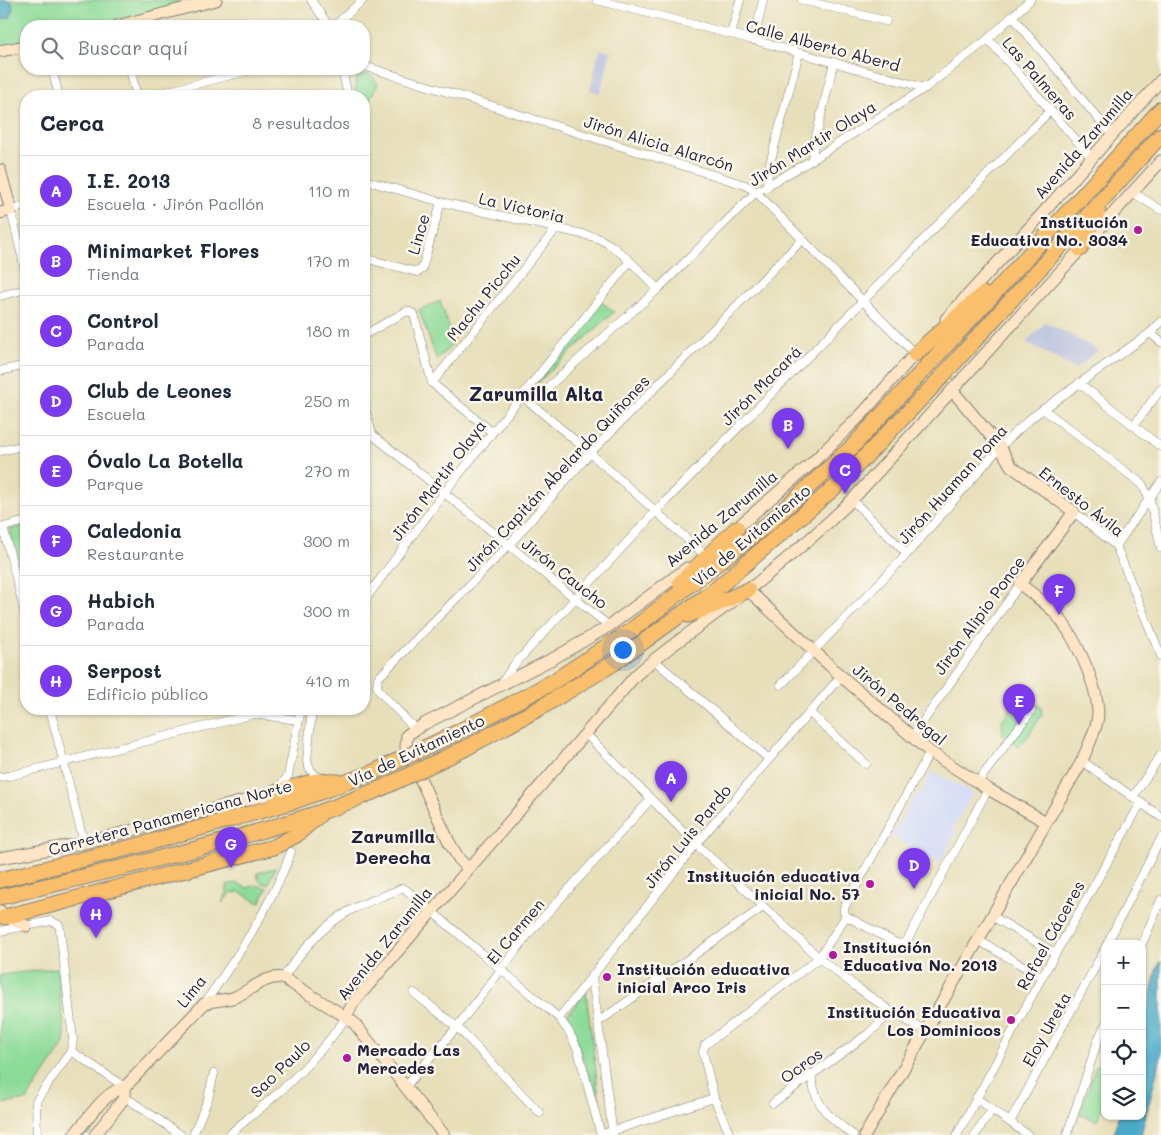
<!DOCTYPE html>
<html lang="es">
<meta charset="utf-8">
<style>
body{margin:0;font-family:Mali,sans-serif;background:#f6f6f7;color:#1f2937}
.controls{position:absolute;right:15px;bottom:15px;display:grid;overflow:hidden;border-radius:10px;box-shadow:0 1px 4px #0004}
.controls button{width:45px;height:45px;display:grid;place-items:center;padding:0;border:0;border-bottom:1px solid #e0e1e3;background:#fff;color:#1f2937;font:25px sans-serif}
.you{position:absolute;left:622px;top:649px;width:18px;height:18px;margin:-12px;border:4px solid #fff;border-radius:50%;background:#1a73e8;box-shadow:0 0 0 8px #1a73e833}
.badge{display:grid;place-items:center;width:32px;height:32px;border-radius:50%;background:#7c3aed;color:#fff;font-size:16px;font-weight:700}
.pin{position:absolute;translate:-50% -41px;filter:drop-shadow(0 1px 2px #0008)}
.pin::after{content:'';position:absolute;top:26px;width:18px;height:15px;background:inherit;clip-path:polygon(0 0,100% 0,50% 100%)}
.list{margin:0;padding:0;list-style:none}
h2{display:flex;justify-content:space-between;align-items:center;height:65px;margin:0;padding:0 20px;font-size:21px}
h2 small{font-size:16px;font-weight:400;color:#747a83}
.list li{display:grid;grid-template-columns:32px 1fr auto;gap:15px;align-items:center;box-sizing:border-box;height:70px;padding:0 20px;border-top:1px solid #e0e1e3}
.list b{display:block;font-size:19px;white-space:nowrap}
.list p{margin:0;font-size:16px;white-space:nowrap;color:#747a83}
.list em{font-size:16px;font-style:normal;color:#747a83}
.icon{flex:none;width:28px;height:28px;fill:none;stroke:currentColor;stroke-width:2;stroke-linecap:round;stroke-linejoin:round}
.map{position:relative;flex:none;width:1161px;height:1135px;overflow:hidden}
.search{position:absolute;background:#fff;box-shadow:0 1px 4px #0004;left:20px;top:20px;width:350px;height:55px;display:flex;align-items:center;gap:12px;box-sizing:border-box;padding:0 18px;border-radius:20px;color:#747a83;font-size:19px}
.panel{position:absolute;background:#fff;box-shadow:0 1px 4px #0004;left:20px;top:90px;width:350px;height:625px;border-radius:20px}
.map>svg:first-child{display:block}
.built{fill:#d1d9f9}
.industrial{fill:#bbc3de}
.green{fill:#8ddb99;stroke:#587e6a}
.water{fill:#49aac8;stroke:#366682}
.lines{fill:none;stroke-linecap:round;stroke-linejoin:round}
.street-casing{stroke:#84807a;stroke-width:9}
.secondary-casing{stroke:#84807a;stroke-width:13}
.highway-casing{stroke:#84807a;stroke-width:17}
.street{stroke:#fff;stroke-width:8}
.secondary{stroke:#fde5c5;stroke-width:11}
.highway{stroke:#f9bf6d;stroke-width:15}
.highway-bridge-casing{stroke:#84807a;stroke-width:17;stroke-linecap:butt}
.highway-bridge{stroke:#f9bf6d;stroke-width:15}
.poi-dot{fill:#b5179e;stroke:#fbf7ec;stroke-width:2}
.labels{text-anchor:middle;dominant-baseline:central;stroke-width:5;stroke-linejoin:round;paint-order:stroke}
.street-label{font-size:16px;fill:#22223b;stroke:#fbf7ec}
.poi-label{font-size:16px;font-weight:bold;fill:#22223b;stroke:#fbf7ec;text-anchor:end}
.neighbourhood-label{font-size:18px;font-weight:bold;fill:#22223b;stroke:#fbf7ec}
.quarter-label{font-size:19px;font-weight:bold;fill:#22223b;stroke:#fbf7ec}
</style>
<div class="map">
<svg width="1161" height="1135" viewBox="0 0 1161 1135">
<rect width="100%" height="100%" fill="#fbf7ec"/>
<filter id="ink" filterUnits="userSpaceOnUse"><feTurbulence type="fractalNoise" baseFrequency=".02" numOctaves="2"/><feDisplacementMap in="SourceGraphic" scale="10" xChannelSelector="R" yChannelSelector="G"/><feConvolveMatrix kernelMatrix="1 2 1 2 8 2 1 2 1" color-interpolation-filters="sRGB"/></filter>
<filter id="wash" filterUnits="userSpaceOnUse"><feTurbulence type="fractalNoise" baseFrequency=".0096" numOctaves="4" result="noise"/><feDisplacementMap in="SourceGraphic" scale="20" xChannelSelector="R" yChannelSelector="G"/><feGaussianBlur stdDeviation="1.12" result="paint"/><feColorMatrix in="noise" values="0 0 0 0 0 0 0 0 0 0 0 0 0 0 0 0 0 1.4 0 .05"/><feComposite in="paint" operator="in"/></filter>
<g filter="url(#wash)">
<rect width="100%" height="100%" fill="#e7dfba"/>
<polygon class="built" points="932,771 973,793 953,829 957,831 939,864 891,836 916,793 920,795"/>
<g class="industrial">
<polygon points="600,49 611,51 600,93 590,90"/>
<polygon points="1046,322 1098,350 1075,369 1026,342"/>
</g>
<g class="green">
<polygon points="0,0 216,0 117,26 26,26 26,46 0,51"/>
<polygon points="367,74 373,77 378,84 364,110 364,96 356,96 355,83 357,77"/>
<polygon points="440,301 454,342 437,360 419,310"/>
<polygon points="600,301 614,312 536,384"/>
<polygon points="26,525 26,596 10,529"/>
<polygon points="1019,697 1028,698 1041,707 1042,715 1026,739 1018,746 1003,734 1002,720 1011,708 1011,704"/>
<polygon points="275,868 268,885 259,881 257,873"/>
<polygon points="236,883 248,888 255,885 267,888 260,903 237,891 236,893 232,892 222,903 227,892 227,885"/>
<polygon points="57,968 65,1035 64,1043 59,1052 29,1096 28,1100 0,1104 0,975"/>
<polygon points="586,991 600,1106 567,1015"/>
<polygon points="1096,1065 1105,1068 1105,1097 1097,1121 1080,1115"/>
<polygon points="113,1092 118,1096 88,1135 79,1135"/>
</g>
<g class="water">
<polygon points="0,0 6,0 12,3 13,11 10,18 0,19"/>
<polygon points="1161,961 1161,1056 1141,1135 1113,1135 1119,1116 1142,1116 1142,1039 1156,970"/>
</g>
</g>
<g filter="url(#ink)">
<g class="lines">
<g class="street-casing">
<g id="street">
<polyline points="311,0 329,26"/>
<polyline points="597,0 754,40 925,88"/>
<polyline points="802,0 886,21"/>
<polyline points="1012,16 1112,135"/>
<polyline points="334,26 363,0"/>
<polyline points="731,34 740,0"/>
<polyline points="988,39 1091,157"/>
<polyline points="754,40 763,0"/>
<polyline points="364,66 745,185 756,192 915,354"/>
<polyline points="52,69 59,96"/>
<polyline points="130,69 137,96"/>
<polyline points="342,69 348,96"/>
<polyline points="149,96 255,69"/>
<polyline points="812,160 813,149 834,62"/>
<path d="M364,180l77,22 154,35c25,10 44,34 63,52"/>
<polyline points="767,187 768,171 799,53"/>
<polyline points="1132,192 1161,210"/>
<polyline points="26,206 11,210 26,274"/>
<polyline points="364,258 413,271 418,272 422,269 441,202"/>
<polyline points="0,296 26,289"/>
<polyline points="1150,333 1161,342"/>
<polyline points="364,335 407,311 414,314 432,383 492,432"/>
<polyline points="0,371 26,365"/>
<polyline points="432,383 556,229"/>
<polyline points="1079,383 1161,447"/>
<polyline points="521,395 590,453 705,555"/>
<polyline points="530,403 658,289 756,192 812,160 925,88 988,39 1030,0"/>
<polyline points="364,405 372,434"/>
<polyline points="1043,409 1142,484 1150,500 1161,548"/>
<polyline points="1134,425 1161,389"/>
<polyline points="364,428 609,626"/>
<polyline points="0,451 26,445"/>
<polyline points="852,500 907,554"/>
<polyline points="1074,512 1116,546 1161,656"/>
<polyline points="3,527 26,617"/>
<polyline points="0,528 26,521"/>
<polyline points="1116,546 1161,482"/>
<polyline points="364,601 444,493 630,261"/>
<polyline points="654,660 769,759"/>
<polyline points="502,683 513,666 656,511 1050,111"/>
<polyline points="781,685 907,554 1000,447 1031,418 1150,333 1161,322"/>
<polyline points="50,709 84,843"/>
<path d="M312,709l-5,52c2,9 6,13 15,18"/>
<polyline points="810,713 866,764"/>
<polyline points="415,729 380,692 377,686 378,678 508,546 590,453 802,240"/>
<polyline points="585,733 696,844 819,958 855,986 889,1010 925,1031"/>
<polyline points="912,737 1020,584"/>
<polyline points="930,752 844,908 844,912 846,916 896,943 902,944 907,941 988,789"/>
<polyline points="1082,761 1161,817"/>
<polyline points="0,777 9,776 254,714 298,720"/>
<polyline points="978,782 1031,711"/>
<polyline points="277,790 288,776 301,709"/>
<polyline points="1133,797 1161,755"/>
<polyline points="992,916 1055,953"/>
<polyline points="0,931 51,921 59,925 60,930 73,1039 71,1051 36,1101 37,1135"/>
<polyline points="978,940 1042,977"/>
<polyline points="1107,944 1161,838"/>
<polyline points="1142,944 1161,900"/>
<polyline points="592,977 613,1135"/>
<path d="M283,978c18,-27 40,-53 68,-68 16,-9 34,-14 51,-22l3,1 154,129 10,14 9,18 23,85"/>
<polyline points="414,993 457,1027 540,1113"/>
<path d="M204,1004c33,-47 67,-97 87,-152"/>
<polyline points="559,1018 696,844 841,676"/>
<polyline points="598,1022 763,907"/>
<polyline points="71,1051 125,1087"/>
<path d="M811,1074c4,33 17,42 42,61"/>
<polyline points="406,1086 457,1027 530,932 651,799"/>
<polyline points="125,1097 181,1135"/>
<polyline points="976,1098 1028,1135"/>
<polyline points="773,1103 868,1034 882,1021 889,1010"/>
<polyline points="1010,1122 1105,949"/>
<polyline points="606,1133 714,1098"/>
<polyline points="193,1135 208,1099 214,1073"/>
<path d="M229,1135c13,-13 28,-23 41,-35 25,-21 59,-56 76,-83"/>
<polyline points="730,1135 714,1098 703,1052 705,1045 819,958 846,916"/>
<polyline points="957,1135 1042,977 1141,803"/>
<polyline points="975,1135 992,1110"/>
<polyline points="1067,1135 1098,1040 1105,1025"/>
</g>
</g>
<g class="secondary-casing">
<g id="secondary">
<polyline points="117,26 216,0"/>
<polyline points="0,51 26,46"/>
<polyline points="0,170 11,210 0,213"/>
<polyline points="946,319 1042,214 1161,80"/>
<polyline points="732,532 812,463 863,413 919,349"/>
<polyline points="748,590 841,676 930,752 988,789 1046,822"/>
<polyline points="0,858 84,843 274,793"/>
<polyline points="468,868 459,859 449,842 425,789 406,747 407,735 424,724 556,657 609,626 687,568"/>
<polyline points="0,911 5,917 27,926"/>
<path d="M346,1017l7,-14 283,-328c34,-31 75,-56 112,-85 36,-28 71,-58 104,-90l309,-339"/>
<path d="M74,1135c14,-16 31,-44 51,-48"/>
<path d="M95,1135l30,-38v-10l79,-83c11,-5 21,-3 31,-7 14,-6 33,-23 48,-19l63,39 8,6 90,112"/>
<path d="M865,1135l217,-374c5,-13 12,-26 15,-39 6,-29 -23,-88 -42,-109 -10,-11 -24,-20 -35,-29l54,-72 -63,-46 -11,-19 -48,-57"/>
</g>
</g>
<g class="highway-casing">
<g id="highway">
<polyline points="1080,249 1098,212"/>
<polyline points="915,354 983,294"/>
<polyline points="680,583 737,528"/>
<polyline points="688,615 715,605 748,590"/>
<polyline points="456,733 551,683 633,629 769,523 852,447 978,311 1161,109"/>
<polyline points="464,749 540,708 614,663 716,589 841,482 935,384 1161,135"/>
<polyline points="274,793 316,781 338,782"/>
<polyline points="0,880 144,844 295,801 374,772"/>
<path d="M0,897c108,-26 216,-50 321,-85 21,-7 41,-16 61,-24"/>
<polyline points="5,917 274,847 296,835 319,815"/>
</g>
</g>
<use href="#street" class="street"/>
<use href="#secondary" class="secondary"/>
<use href="#highway" class="highway"/>
<g class="highway-bridge-casing">
<g id="highway-bridge">
<polyline points="374,772 456,733"/>
<polyline points="382,788 464,749"/>
</g>
</g>
<use href="#highway-bridge" class="highway-bridge"/>
</g>
</g>
<g class="poi-dot">
<circle cx="1138" cy="230" r="5"/>
<circle cx="870" cy="884" r="5"/>
<circle cx="833" cy="955" r="5"/>
<circle cx="607" cy="977" r="5"/>
<circle cx="1011" cy="1020" r="5"/>
<circle cx="347" cy="1058" r="5"/>
</g>
<g class="labels">
<g class="street-label">
<text transform="translate(823 45) rotate(15)">Calle Alberto Aberd</text>
<text transform="translate(1040 78) rotate(49)">Las Palmeras</text>
<text transform="translate(659 143) rotate(17)">Jirón Alicia Alarcón</text>
<text transform="translate(812 143) rotate(-32)">Jirón Martir Olaya</text>
<text transform="translate(1083 143) rotate(-49)">Avenida Zarumilla</text>
<text transform="translate(522 207) rotate(13)">La Victoria</text>
<text transform="translate(418 234) rotate(-74)">Lince</text>
<text transform="translate(483 297) rotate(-51)">Machu Picchu</text>
<text transform="translate(761 385) rotate(-45)">Jirón Macará</text>
<text transform="translate(557 473) rotate(-47)">Jirón Capitán Abelardo Quiñones</text>
<text transform="translate(438 480) rotate(-53)">Jirón Martir Olaya</text>
<text transform="translate(952 484) rotate(-48)">Jirón Huaman Poma</text>
<text transform="translate(1082 501) rotate(38)">Ernesto Ávila</text>
<text transform="translate(721 518) rotate(-40)">Avenida Zarumilla</text>
<text transform="translate(751 535) rotate(-40)">Vía de Evitamiento</text>
<text transform="translate(565 573) rotate(38)">Jirón Caucho</text>
<text transform="translate(979 615) rotate(-54)">Jirón Alipio Ponce</text>
<text transform="translate(900 704) rotate(40)">Jirón Pedregal</text>
<text transform="translate(416 750) rotate(-25)">Vía de Evitamiento</text>
<text transform="translate(170 817) rotate(-15)">Carretera Panamericana Norte</text>
<text transform="translate(687 836) rotate(-51)">Jirón Luis Pardo</text>
<text transform="translate(515 931) rotate(-50)">El Carmen</text>
<text transform="translate(1050 935) rotate(-61)">Rafael Cáceres</text>
<text transform="translate(384 943) rotate(-51)">Avenida Zarumilla</text>
<text transform="translate(191 991) rotate(-51)">Lima</text>
<text transform="translate(1046 1029) rotate(-61)">Eloy Ureta</text>
<text transform="translate(801 1065) rotate(-36)">Ocros</text>
<text transform="translate(280 1068) rotate(-44)">Sao Paulo</text>
</g>
<g class="poi-label">
<text x="1128" y="221">Institución<tspan x="1128" dy="18">Educativa No. 3034</tspan></text>
<text x="860" y="875">Institución educativa<tspan x="860" dy="18">inicial No. 57</tspan></text>
<text x="843" y="946" text-anchor="start">Institución<tspan x="843" dy="18">Educativa No. 2013</tspan></text>
<text x="617" y="968" text-anchor="start">Institución educativa<tspan x="617" dy="18">inicial Arco Iris</tspan></text>
<text x="1001" y="1011">Institución Educativa<tspan x="1001" dy="18">Los Dominicos</tspan></text>
<text x="357" y="1049" text-anchor="start">Mercado Las<tspan x="357" dy="18">Mercedes</tspan></text>
</g>
<g class="neighbourhood-label">
<text x="393" y="836">Zarumilla<tspan x="393" dy="21">Derecha</tspan></text>
</g>
<g class="quarter-label">
<text x="536" y="393">Zarumilla Alta</text>
</g>
</g>
</svg>
<div class="controls">
<button>+</button>
<button>−</button>
<button><svg class="icon" aria-label="locate" viewBox="0 0 24 24"><circle cx="12" cy="12" r="6"/><path d="M12 2v4M12 18v4M2 12h4M18 12h4"/></svg></button>
<button><svg class="icon" aria-label="layers" viewBox="0 0 24 24"><path d="M12 4l9 5-9 5-9-5zM3 14l9 5 9-5"/></svg></button>
</div>
<div class="you"></div>
<div class="pin badge" style="left:671px;top:802px">A</div>
<div class="pin badge" style="left:788px;top:449px">B</div>
<div class="pin badge" style="left:845px;top:494px">C</div>
<div class="pin badge" style="left:914px;top:889px">D</div>
<div class="pin badge" style="left:1019px;top:725px">E</div>
<div class="pin badge" style="left:1059px;top:615px">F</div>
<div class="pin badge" style="left:231px;top:868px">G</div>
<div class="pin badge" style="left:96px;top:938px">H</div>
<div class="search"><svg class="icon" aria-label="search" viewBox="0 0 24 24"><circle cx="10" cy="10" r="6"/><path d="M15 15l6 6"/></svg>Buscar aquí</div>
<section class="panel">
<h2>Cerca<small>8 resultados</small></h2>
<ul class="list">
<li><span class="badge">A</span><div><b>I.E. 2013</b><p>Escuela · Jirón Pacllón</p></div><em>110 m</em></li>
<li><span class="badge">B</span><div><b>Minimarket Flores</b><p>Tienda</p></div><em>170 m</em></li>
<li><span class="badge">C</span><div><b>Control</b><p>Parada</p></div><em>180 m</em></li>
<li><span class="badge">D</span><div><b>Club de Leones</b><p>Escuela</p></div><em>250 m</em></li>
<li><span class="badge">E</span><div><b>Óvalo La Botella</b><p>Parque</p></div><em>270 m</em></li>
<li><span class="badge">F</span><div><b>Caledonia</b><p>Restaurante</p></div><em>300 m</em></li>
<li><span class="badge">G</span><div><b>Habich</b><p>Parada</p></div><em>300 m</em></li>
<li><span class="badge">H</span><div><b>Serpost</b><p>Edificio público</p></div><em>410 m</em></li>
</ul>
</section>
</div>
